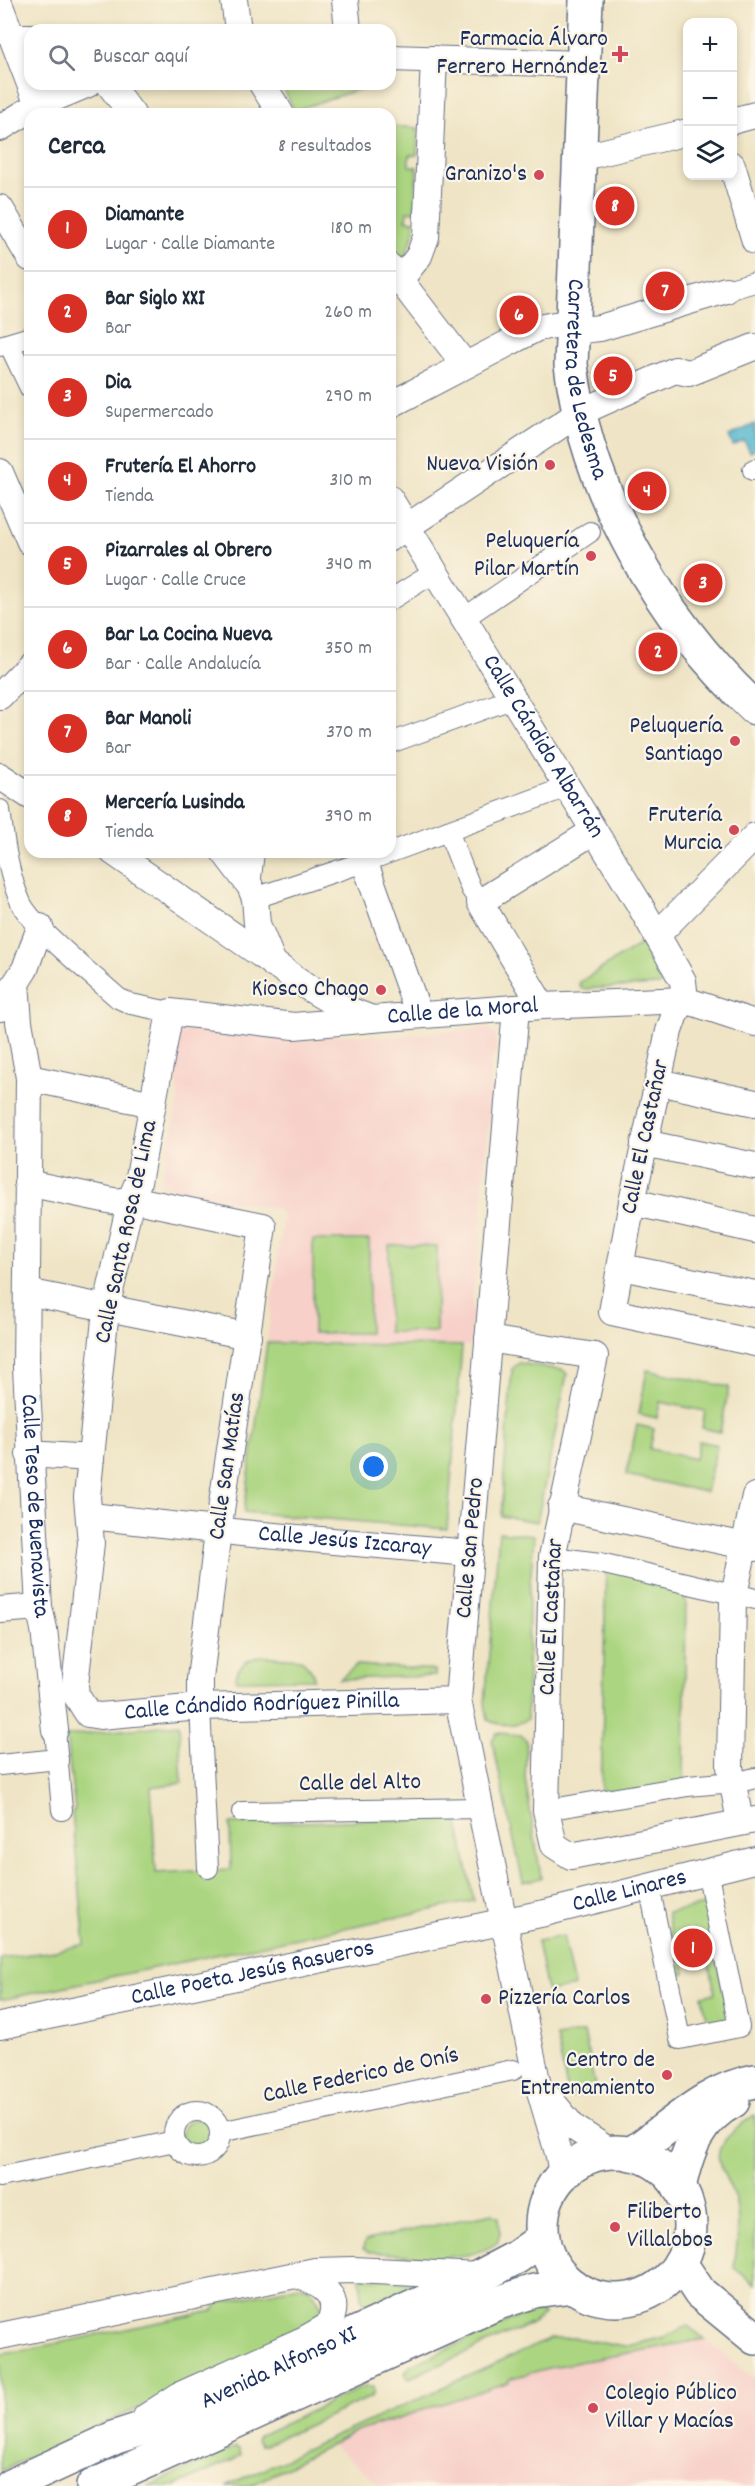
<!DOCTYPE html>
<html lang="es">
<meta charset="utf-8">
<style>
body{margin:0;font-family:Dekko,sans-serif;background:#f2f2f3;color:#1f2937}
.controls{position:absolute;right:18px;top:18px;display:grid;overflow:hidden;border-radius:12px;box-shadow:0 3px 9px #0003}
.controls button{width:54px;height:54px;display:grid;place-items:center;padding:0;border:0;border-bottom:2px solid #e0e1e3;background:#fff;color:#1f2937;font:30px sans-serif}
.you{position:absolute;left:374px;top:1467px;width:21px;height:21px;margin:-15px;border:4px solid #fff;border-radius:50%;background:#1a73e8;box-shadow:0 0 0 9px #1a73e833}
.badge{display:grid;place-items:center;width:39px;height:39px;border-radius:50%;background:#d93025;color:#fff;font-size:20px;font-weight:700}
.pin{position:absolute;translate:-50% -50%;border:3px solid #fff;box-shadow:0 2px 6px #0006}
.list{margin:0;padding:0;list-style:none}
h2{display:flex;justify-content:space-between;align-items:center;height:78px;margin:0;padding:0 24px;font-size:26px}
h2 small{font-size:20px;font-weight:400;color:#747a83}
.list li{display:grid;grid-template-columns:39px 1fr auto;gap:18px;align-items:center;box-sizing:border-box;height:84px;padding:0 24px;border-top:2px solid #e0e1e3}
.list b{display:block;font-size:22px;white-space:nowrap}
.list p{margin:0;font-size:20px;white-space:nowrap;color:#747a83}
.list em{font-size:20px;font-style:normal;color:#747a83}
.icon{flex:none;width:33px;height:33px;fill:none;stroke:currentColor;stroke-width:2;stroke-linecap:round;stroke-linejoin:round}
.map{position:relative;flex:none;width:755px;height:2486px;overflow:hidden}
.search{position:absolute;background:#fff;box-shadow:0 3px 9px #0003;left:24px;top:24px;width:372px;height:66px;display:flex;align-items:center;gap:15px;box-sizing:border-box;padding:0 21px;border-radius:18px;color:#747a83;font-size:22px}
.panel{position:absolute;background:#fff;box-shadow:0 3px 9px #0003;left:24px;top:108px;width:372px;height:750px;border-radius:18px}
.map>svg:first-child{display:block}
.built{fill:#f7d0c9}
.green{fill:#acd581;stroke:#648270;stroke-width:1.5}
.water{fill:#4eb5cd;stroke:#347296;stroke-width:1.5}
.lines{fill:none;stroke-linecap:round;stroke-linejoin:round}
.pedestrian-casing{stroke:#656e82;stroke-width:22}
.minor-casing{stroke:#656e82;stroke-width:28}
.secondary-casing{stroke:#656e82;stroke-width:36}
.primary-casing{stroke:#656e82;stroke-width:36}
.trunk-casing{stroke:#656e82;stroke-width:36}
.pedestrian{stroke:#fff;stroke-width:20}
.minor{stroke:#fff;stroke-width:26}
.secondary{stroke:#fff;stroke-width:33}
.primary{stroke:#fff;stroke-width:33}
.trunk{stroke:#fff;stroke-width:33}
.poi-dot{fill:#d1495b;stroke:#fcf5e5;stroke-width:2}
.labels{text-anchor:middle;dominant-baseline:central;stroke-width:4.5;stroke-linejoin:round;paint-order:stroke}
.poi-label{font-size:24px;fill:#1b2f5e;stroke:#fcf5e5;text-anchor:end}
.street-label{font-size:24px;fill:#1b2f5e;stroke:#fcf5e5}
</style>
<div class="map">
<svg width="755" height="2486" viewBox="0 0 755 2486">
<rect width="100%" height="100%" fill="#fcf5e5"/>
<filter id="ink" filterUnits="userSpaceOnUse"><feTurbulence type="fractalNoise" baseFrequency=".0167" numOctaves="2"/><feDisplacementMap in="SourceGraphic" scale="12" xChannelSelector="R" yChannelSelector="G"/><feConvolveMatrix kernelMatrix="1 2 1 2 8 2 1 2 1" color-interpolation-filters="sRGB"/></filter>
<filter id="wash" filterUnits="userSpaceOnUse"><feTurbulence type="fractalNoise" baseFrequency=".008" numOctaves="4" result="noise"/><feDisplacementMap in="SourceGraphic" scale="24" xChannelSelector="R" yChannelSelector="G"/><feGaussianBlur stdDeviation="1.35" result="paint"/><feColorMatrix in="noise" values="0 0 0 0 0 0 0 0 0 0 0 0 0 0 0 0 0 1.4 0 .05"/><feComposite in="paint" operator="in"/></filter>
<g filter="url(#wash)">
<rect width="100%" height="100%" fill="#efe4c5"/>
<g class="built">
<polygon points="201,1027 227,1033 285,1037 291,1041 315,1040 319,1036 374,1035 378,1038 486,1028 496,1034 496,1052 491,1058 490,1122 487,1128 479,1255 473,1295 471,1346 267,1343 283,1216 277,1209 162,1187 160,1184 178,1104 177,1044 180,1035 187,1029"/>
<polygon points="705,2339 755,2379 755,2486 382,2486 331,2444 353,2433 509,2382 508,2379 552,2367"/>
</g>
<g class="green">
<polygon points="289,84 362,84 363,88 295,110 285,92"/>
<polygon points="390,126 418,128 417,155 409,155 409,166 417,167 415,212 407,211 406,220 414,221 414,232 405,258 402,258 390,243"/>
<polygon points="642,943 663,982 659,985 582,989 579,985 580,982"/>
<rect x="313" y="1240" width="56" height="93"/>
<polygon points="389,1245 437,1246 436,1332 388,1332"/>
<polygon points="267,1343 462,1346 447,1529 244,1512"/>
<polygon points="519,1363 563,1370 567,1374 537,1522 501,1516 512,1369"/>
<polygon points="647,1370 729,1387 720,1432 702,1428 705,1411 660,1402 657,1418 639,1414"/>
<polygon points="637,1425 654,1429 650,1449 695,1459 699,1441 717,1445 706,1492 626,1475"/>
<path d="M499,1532l35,3 -5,62 -2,122c-8,7 -29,7 -39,1l-3,-17z"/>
<polygon points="606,1567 686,1584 684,1783 601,1798"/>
<path d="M261,1656l40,3 12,13 1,7 -78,1c0,-15 12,-21 25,-24z"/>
<polygon points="357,1665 435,1670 435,1676 340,1679"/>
<polygon points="179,1724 182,1783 151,1787 156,1873 231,1869 230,1824 457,1818 474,1901 0,2000 0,1958 55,1951 85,1944 72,1812 75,1810 66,1736"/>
<polygon points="497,1733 521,1735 527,1741 525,1778 541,1878 523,1882 492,1740"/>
<polygon points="705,1905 713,1938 680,1944 685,1973 679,1976 667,1913"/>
<polygon points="563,1936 574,1987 547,1992 537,1941"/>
<polygon points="712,1959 717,1959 730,2024 709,2028 702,1996 715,1993 709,1961"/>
<polygon points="584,2032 596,2092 569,2098 556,2037"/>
<path d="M755,2115v169l-21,-16c3,-21 6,-44 2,-65 -7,-30 -34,-45 -3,-71 7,-6 14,-13 22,-17z"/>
<circle cx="197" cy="2134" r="15"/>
<path d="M493,2213l6,4 1,16 -3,10c-36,24 -89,11 -129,9l-5,-3 2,-8 10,-3z"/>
<polygon points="360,2277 428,2284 368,2312 362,2298"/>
<polygon points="299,2286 310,2288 323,2309 314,2328 0,2471 0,2355 213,2311 219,2303"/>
<polygon points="535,2309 544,2315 531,2324 414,2376 409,2378 405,2373 410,2366"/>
<polygon points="688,2326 705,2339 552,2367 509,2379 509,2382 353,2433 250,2486 226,2486 550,2339 576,2338 624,2347 664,2337"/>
<polygon points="363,2387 373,2387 374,2392 371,2397 265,2445 260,2445 256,2440 258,2436"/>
<polygon points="235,2447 239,2449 241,2455 233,2460 176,2486 149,2486"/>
</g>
<polygon class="water" points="755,424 755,450 750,452 744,441 733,446 729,436"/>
</g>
<g filter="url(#ink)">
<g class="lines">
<g class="pedestrian-casing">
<g id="pedestrian">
<polyline points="11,34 30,34"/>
<polyline points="726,290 755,282"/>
<polyline points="9,344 30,388"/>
<polyline points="0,346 30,337"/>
<polyline points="753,470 755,469"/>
<polyline points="538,568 590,532"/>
<polyline points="390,600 435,572"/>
<polyline points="473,612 536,569"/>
<polyline points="390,743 514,698"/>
<path d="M0,810c4,31 8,66 22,95 13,24 73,72 96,93l13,6 39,8"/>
<polyline points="448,831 471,889 480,902"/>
<polyline points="250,886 254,852"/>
<polyline points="255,898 364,862 567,787"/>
<polyline points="552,1557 600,1563 724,1592"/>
<polyline points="748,1597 755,1599"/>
<polyline points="200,1707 208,1868"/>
<polyline points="55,1730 62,1810"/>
<polyline points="0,1765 58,1759"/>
<polyline points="747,1780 755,1778"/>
<polyline points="546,1810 688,1786 722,1783"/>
<polyline points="242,1812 480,1808"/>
<polyline points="649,1885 680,2039 739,2027 707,1870"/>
<circle cx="197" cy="2134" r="23"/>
<polyline points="220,2132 513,2070"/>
<polyline points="0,2177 175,2141"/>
</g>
</g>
<g class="minor-casing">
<g id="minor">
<polyline points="234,0 238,30"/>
<polyline points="345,0 348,30"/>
<polyline points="0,6 38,105"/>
<polyline points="390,58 582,64"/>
<polyline points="109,84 132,114"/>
<polyline points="262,84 281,114"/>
<polyline points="732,121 755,115"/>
<polyline points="0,128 38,105 88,84"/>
<polyline points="579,158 688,132"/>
<polyline points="732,165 755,241"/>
<polyline points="0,208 30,258"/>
<polyline points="390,267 465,365"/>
<polyline points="400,280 419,256 426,237 434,59"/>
<polyline points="571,331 600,328 726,290"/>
<polyline points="390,405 537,328 572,322"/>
<polyline points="0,472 30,542"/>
<path id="s1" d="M390,499l248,403 45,79 2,19"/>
<polyline points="390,538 579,413 675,370 689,373 754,347"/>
<polyline points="0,696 30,665"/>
<polyline points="0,776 30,796"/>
<path id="s2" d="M113,852l196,136 30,18 33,13 170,-13 143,-6 70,23"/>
<polyline points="224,852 250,886 255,898 257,924 274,965"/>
<polyline points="361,852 419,1015"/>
<polyline points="657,935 755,836"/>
<path id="s3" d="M16,983l3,39 10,56 -3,290 13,239 5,22 11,101"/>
<polyline points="685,1000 675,1014 669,1031 632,1202 612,1312 755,1343"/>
<polyline points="542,1006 480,902 594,831"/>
<polyline points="0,1008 25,969 40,927"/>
<polyline points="516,1008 458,1700 537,2081 559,2156 562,2177"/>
<path id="s4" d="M372,1019l-78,7 -124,-14 -32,170 -7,17 -25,110 -19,188 4,46 -16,142 1,10 12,19 12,2 100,-9 258,-7"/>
<polyline points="29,1078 153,1104"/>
<polyline points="658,1082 755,1103"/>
<polyline points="644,1143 755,1166"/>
<polyline points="27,1183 118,1202 131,1199 263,1226 218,1531 200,1679 200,1707"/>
<polyline points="632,1202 755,1230"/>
<polyline points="621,1267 755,1294"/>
<polyline points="27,1292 248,1336"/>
<polyline points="488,1339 595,1356 552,1557 546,1810 554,1845 571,1856 755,1820"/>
<polyline points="29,1454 91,1458"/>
<polyline points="561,1507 755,1548"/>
<path id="s5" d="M91,1516l151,17 228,20"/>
<polyline points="0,1610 39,1607"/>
<polyline points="740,1822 730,1767 733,1599 755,1496"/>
<path id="s6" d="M0,2026l545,-113 210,-53"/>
<polyline points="545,2093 573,2127 611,2152"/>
<polyline points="0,2336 315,2271 353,2270 480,2276"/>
<path d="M146,2417l34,-22 125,-56 23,-13c16,-31 -7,-42 -31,-51"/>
</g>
</g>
<g class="secondary-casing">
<polyline id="secondary" points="680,2263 700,2293 755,2338"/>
</g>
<g class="primary-casing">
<g id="primary">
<circle cx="616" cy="2226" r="74"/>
<path d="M631,2154c40,-27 74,-64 124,-73"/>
<path d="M679,2188c8,-37 18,-68 54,-87"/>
<path id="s7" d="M10,2486l106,-49 49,-16 316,-145 36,-19 26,-19"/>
<polyline points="93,2486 495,2304 534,2291 573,2286"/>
</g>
</g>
<g class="trunk-casing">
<g id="trunk">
<path id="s8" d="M586,0l-15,365c16,128 90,255 184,343"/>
</g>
</g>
<use href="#pedestrian" class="pedestrian"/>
<use href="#minor" class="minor"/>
<use href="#secondary" class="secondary"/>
<use href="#primary" class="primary"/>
<use href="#trunk" class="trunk"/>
</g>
</g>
<g class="poi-dot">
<path d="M617 45h6v6h6v6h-6v6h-6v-6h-6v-6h6z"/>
<circle cx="539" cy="175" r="6"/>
<circle cx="550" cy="465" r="6"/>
<circle cx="591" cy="556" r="6"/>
<circle cx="735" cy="741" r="6"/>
<circle cx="734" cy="830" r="6"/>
<circle cx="381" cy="990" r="6"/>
<circle cx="486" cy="1999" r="6"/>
<circle cx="667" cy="2075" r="6"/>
<circle cx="615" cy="2227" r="6"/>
<circle cx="593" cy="2408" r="6"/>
</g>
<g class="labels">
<g class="poi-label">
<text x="608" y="40">Farmacia Álvaro<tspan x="608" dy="28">Ferrero Hernández</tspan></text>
<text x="527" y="175">Granizo's</text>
<text x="538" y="465">Nueva Visión</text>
<text x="579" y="542">Peluquería<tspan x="579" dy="28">Pilar Martín</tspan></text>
<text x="723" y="727">Peluquería<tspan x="723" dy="28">Santiago</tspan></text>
<text x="722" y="816">Frutería<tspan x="722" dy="28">Murcia</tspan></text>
<text x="369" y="990">Kiosco Chago</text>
<text x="498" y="1999" text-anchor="start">Pizzería Carlos</text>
<text x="655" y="2061">Centro de<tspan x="655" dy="28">Entrenamiento</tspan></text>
<text x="627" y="2213" text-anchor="start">Filiberto<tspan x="627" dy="28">Villalobos</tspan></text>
<text x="605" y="2394" text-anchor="start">Colegio Público<tspan x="605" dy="28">Villar y Macías</tspan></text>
</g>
<g class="street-label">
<text stroke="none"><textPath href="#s8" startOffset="381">Carretera de Ledesma</textPath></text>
<text stroke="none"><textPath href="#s1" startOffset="291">Calle Cándido Albarrán</textPath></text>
<text stroke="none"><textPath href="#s2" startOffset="400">Calle de la Moral</textPath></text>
<text transform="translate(646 1137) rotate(-78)">Calle El Castañar</text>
<text transform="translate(127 1232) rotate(-78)">Calle Santa Rosa de Lima</text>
<text transform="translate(228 1466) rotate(-82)">Calle San Matías</text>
<text stroke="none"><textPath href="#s3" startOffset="524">Calle Teso de Buenavista</textPath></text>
<text stroke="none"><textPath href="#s5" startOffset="255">Calle Jesús Izcaray</textPath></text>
<text transform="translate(471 1548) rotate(-85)">Calle San Pedro</text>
<text transform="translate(552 1617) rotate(-87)">Calle El Castañar</text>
<text stroke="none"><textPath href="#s4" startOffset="1092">Calle Cándido Rodríguez Pinilla</textPath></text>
<text transform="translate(360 1784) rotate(-1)">Calle del Alto</text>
<text stroke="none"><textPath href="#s6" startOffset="644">Calle Linares</textPath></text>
<text stroke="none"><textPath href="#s6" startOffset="258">Calle Poeta Jesús Rasueros</textPath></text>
<text transform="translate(361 2076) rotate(-12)">Calle Federico de Onís</text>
<text stroke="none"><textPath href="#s7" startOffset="294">Avenida Alfonso XI</textPath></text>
</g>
</g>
</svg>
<div class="controls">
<button>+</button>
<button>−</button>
<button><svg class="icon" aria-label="layers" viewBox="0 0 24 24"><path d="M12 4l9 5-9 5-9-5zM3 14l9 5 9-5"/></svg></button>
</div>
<div class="you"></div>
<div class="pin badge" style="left:693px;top:1948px">1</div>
<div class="pin badge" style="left:658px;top:652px">2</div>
<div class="pin badge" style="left:703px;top:583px">3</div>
<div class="pin badge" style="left:647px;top:491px">4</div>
<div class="pin badge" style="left:613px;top:376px">5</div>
<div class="pin badge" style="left:519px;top:315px">6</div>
<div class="pin badge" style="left:665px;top:291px">7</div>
<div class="pin badge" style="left:615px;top:206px">8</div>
<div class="search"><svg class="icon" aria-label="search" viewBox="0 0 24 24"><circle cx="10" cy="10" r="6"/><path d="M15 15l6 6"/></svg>Buscar aquí</div>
<section class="panel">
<h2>Cerca<small>8 resultados</small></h2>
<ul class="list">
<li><span class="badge">1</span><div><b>Diamante</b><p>Lugar · Calle Diamante</p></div><em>180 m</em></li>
<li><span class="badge">2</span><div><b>Bar Siglo XXI</b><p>Bar</p></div><em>260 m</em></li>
<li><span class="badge">3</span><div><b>Dia</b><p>Supermercado</p></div><em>290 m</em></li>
<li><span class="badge">4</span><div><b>Frutería El Ahorro</b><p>Tienda</p></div><em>310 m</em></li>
<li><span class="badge">5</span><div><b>Pizarrales al Obrero</b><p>Lugar · Calle Cruce</p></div><em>340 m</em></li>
<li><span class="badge">6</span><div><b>Bar La Cocina Nueva</b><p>Bar · Calle Andalucía</p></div><em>350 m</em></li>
<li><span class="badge">7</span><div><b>Bar Manoli</b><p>Bar</p></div><em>370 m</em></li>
<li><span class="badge">8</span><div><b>Mercería Lusinda</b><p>Tienda</p></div><em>390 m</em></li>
</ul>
</section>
</div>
